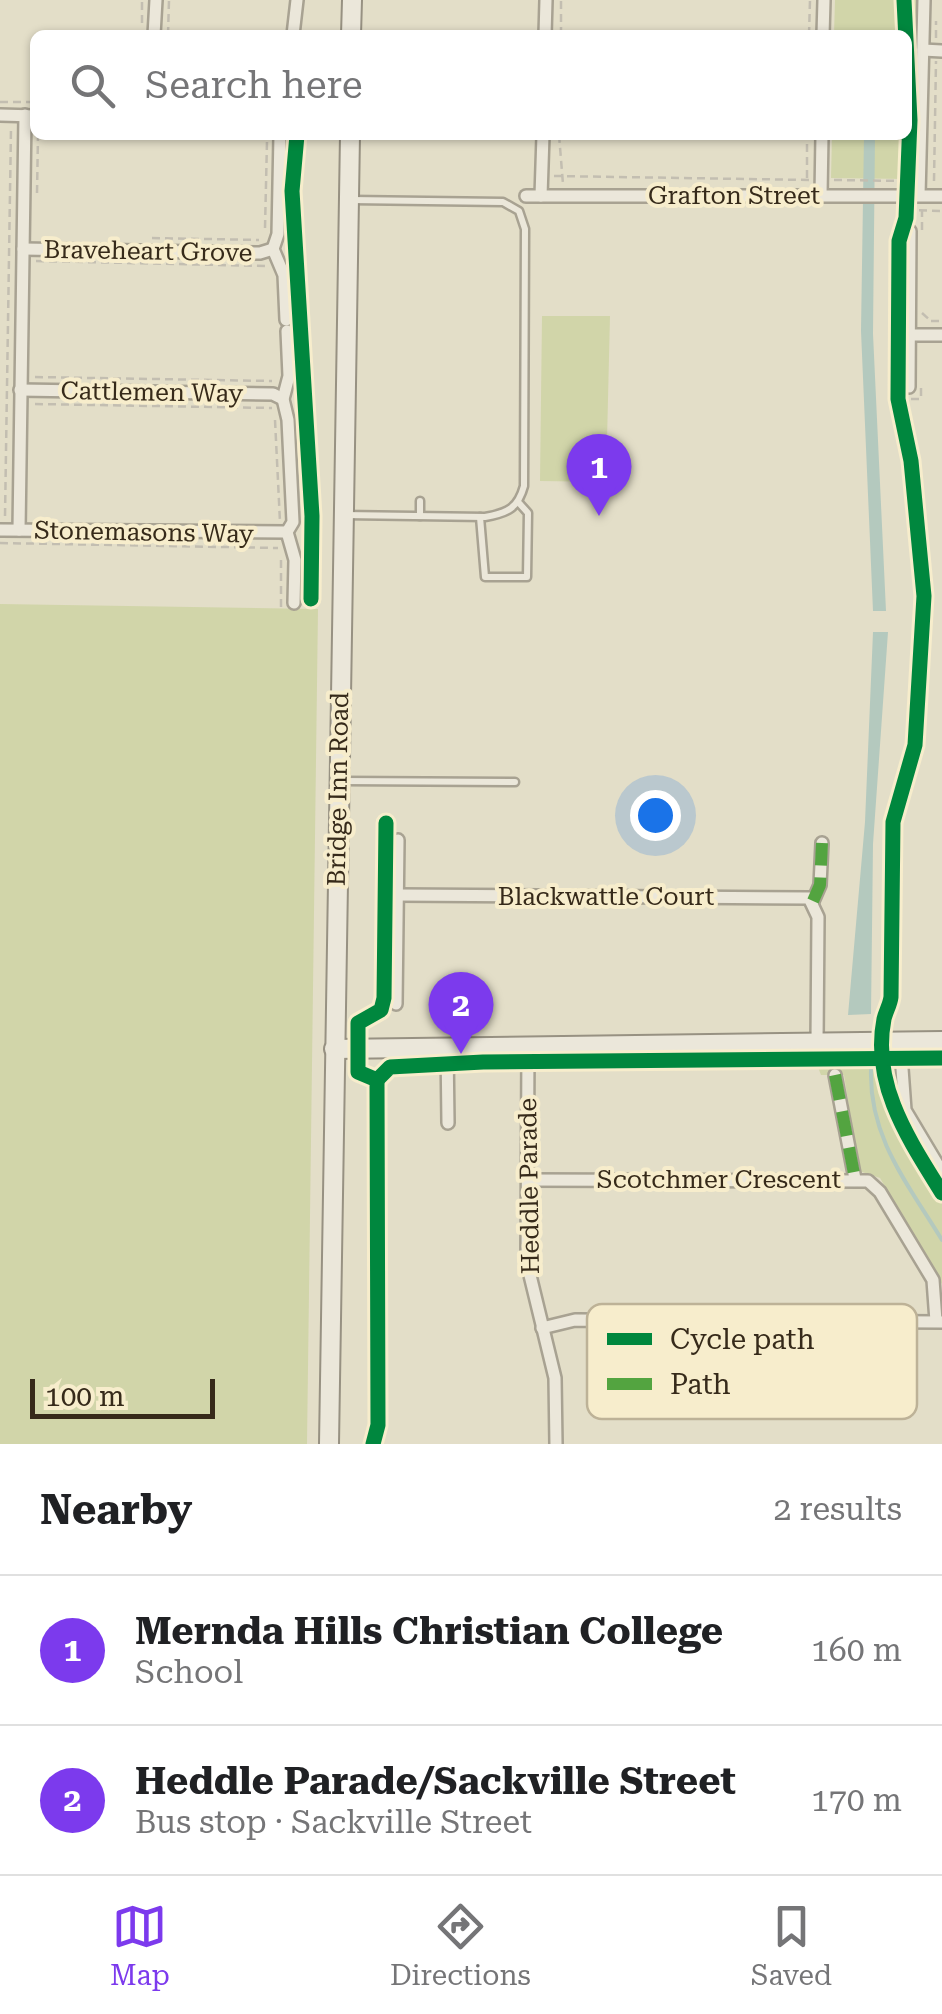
<!DOCTYPE html>
<meta charset="utf-8">
<style>
body{margin:0;font-family:"Roboto Serif",serif;background:#f6f6f6;color:#202124}
.scale{position:absolute;left:30px;bottom:25px;width:185px;box-sizing:border-box;padding-left:10px;border:5px solid #362a1a;border-top:0;font-size:28px;line-height:35px;white-space:nowrap;color:#362a1a;-webkit-text-stroke:8px #f7edcc;paint-order:stroke}
.you{position:absolute;left:655px;top:815px;width:35px;height:35px;margin:-25px;border:8px solid #fff;border-radius:50%;background:#1a73e8;box-shadow:0 0 0 15px #1a73e833}
.badge{display:grid;place-items:center;width:65px;height:65px;border-radius:50%;background:#7c3aed;color:#fff;font-size:32px;font-weight:700}
.pin{position:absolute;translate:-50% -82px;filter:drop-shadow(0 2px 5px #0008)}
.pin::after{content:'';position:absolute;top:52px;width:35px;height:30px;background:inherit;clip-path:polygon(0 0,100% 0,50% 100%)}
.list{margin:0;padding:0;list-style:none}
h2{display:flex;justify-content:space-between;align-items:center;height:130px;margin:0;padding:0 40px;font-size:42px}
h2 small{font-size:32px;font-weight:400;color:#757577}
.list li{display:grid;grid-template-columns:65px 1fr auto;gap:30px;align-items:center;box-sizing:border-box;height:150px;padding:0 40px;border-top:2px solid #e0e0e0}
.list b{display:block;font-size:38px;white-space:nowrap}
.list p{margin:0;font-size:32px;white-space:nowrap;color:#757577}
.list em{font-size:32px;font-style:normal;color:#757577}
.icon{flex:none;width:55px;height:55px;fill:none;stroke:currentColor;stroke-width:2;stroke-linecap:round;stroke-linejoin:round}
.map{position:relative;flex:none;width:942px;height:1444px;overflow:hidden}
.search{position:absolute;background:#fff;box-shadow:0 2px 8px #0004;left:30px;right:30px;top:30px;height:110px;display:flex;align-items:center;gap:25px;box-sizing:border-box;padding:0 35px;border-radius:15px;color:#757577;font-size:38px}
.sheet{height:430px;background:#fff}
nav{display:flex;justify-content:space-around;align-items:center;box-sizing:border-box;height:140px;border-top:2px solid #e0e0e0;background:#fff;font-size:28px;color:#757577}
nav a{display:grid;justify-items:center;gap:5px}
nav .on{color:#7c3aed}
.map>svg:first-child{display:block}
.green{fill:#d1d5a9}
.water{fill:#b4c9be}
.lines{fill:none;stroke-linecap:round;stroke-linejoin:round}
.stream{stroke:#b4c9be;stroke-width:4}
.lane-casing{stroke:#a8a292;stroke-width:11}
.street-casing{stroke:#a8a292;stroke-width:16}
.secondary-casing{stroke:#979182;stroke-width:22}
.path{stroke:#c3beb1;stroke-width:2.5;stroke-dasharray:8 5;stroke-linecap:butt}
.lane{stroke:#ebe7da;stroke-width:6}
.street{stroke:#ebe7da;stroke-width:11}
.secondary{stroke:#ebe7da;stroke-width:18}
.quiet{stroke:#53a440;stroke-width:12;stroke-dasharray:25 12;stroke-linecap:butt}
.cycleway-casing{stroke:#f7edcc;stroke-width:21}
.cycleway{stroke:#00873e;stroke-width:15}
.labels{text-anchor:middle;dominant-baseline:central;stroke-width:8;stroke-linejoin:round;paint-order:stroke}
.street-label{font-size:25px;fill:#362a1a;stroke:#f7edcc}
.key{fill:#f7edcc;stroke:#bdb297;stroke-width:2.5}
.key-label{font-size:28px;fill:#362a1a}
</style>
<div class="map">
<svg width="942" height="1444" viewBox="0 0 942 1444">
<rect width="100%" height="100%" fill="#e3dec8"/>
<g class="green">
<polygon points="835,0 916,0 913,172 908,179 831,178 832,135 907,135 907,35 834,35"/>
<polygon points="542,316 610,316 606,482 540,481"/>
<polygon points="0,604 318,609 307,1444 0,1444"/>
<polygon points="816,1062 893,1062 898,1108 942,1185 942,1284 880,1178 859,1171 844,1075 821,1075"/>
</g>
<g class="water">
<polygon points="864,135 875,135 873,334 886,611 873,611 861,331"/>
<polygon points="873,632 888,632 873,844 871,1014 848,1015 865,822"/>
</g>
<g class="lines">
<path class="stream" d="M871,1070c-2,68 37,114 71,170"/>
<g class="lane-casing">
<g id="lane">
<path d="M344,515l141,2c23,-4 33,-9 39,-31l1,-257 -6,-18 -16,-9 -152,-2"/>
<polyline points="420,516 420,501"/>
<polyline points="480,517 485,577 527,577 528,513 519,503"/>
<polyline points="342,781 515,782"/>
</g>
</g>
<g class="street-casing">
<g id="street">
<polyline points="154,35 156,0"/>
<polyline points="293,35 297,0"/>
<polyline points="545,35 546,0"/>
<polyline points="823,35 824,0"/>
<polyline points="923,50 942,51"/>
<polyline points="0,115 35,116"/>
<polyline points="280,135 278,234 273,249 284,275 286,320"/>
<polyline points="821,195 822,135"/>
<polyline points="919,195 924,0"/>
<polyline points="526,196 942,196"/>
<polyline points="541,196 543,135"/>
<polyline points="23,249 260,253 273,249"/>
<polyline points="287,331 289,376 283,399 288,420 293,522 287,532 295,560 294,603"/>
<polyline points="909,335 942,335"/>
<polyline points="909,387 910,231"/>
<polyline points="20,390 273,394 283,399"/>
<polyline points="0,530 287,532"/>
<polyline points="19,530 25,115"/>
<polyline points="398,895 809,898 818,917 817,1042"/>
<polyline points="813,901 820,885 822,843"/>
<polyline points="396,1004 398,840"/>
<polyline points="900,1041 905,1110 942,1172"/>
<polyline points="528,1044 527,1263 555,1378 556,1444"/>
<polyline points="447,1046 448,1123"/>
<polyline points="835,1075 855,1179"/>
<polyline points="528,1180 868,1181 880,1192 933,1280 936,1321"/>
<polyline points="542,1328 575,1320 941,1322"/>
</g>
</g>
<g class="secondary-casing">
<g id="secondary">
<polyline points="351,35 352,0"/>
<polyline points="334,1049 942,1041"/>
<polyline points="329,1444 350,135"/>
</g>
</g>
<g class="path">
<polyline points="142,23 142,0"/>
<polyline points="168,35 169,0"/>
<polyline points="561,35 561,0"/>
<polyline points="809,35 810,0"/>
<polyline points="936,38 936,21"/>
<polyline points="0,102 35,102"/>
<polyline points="559,135 563,184"/>
<polyline points="554,176 811,180"/>
<polyline points="807,178 807,135"/>
<polyline points="834,180 906,181"/>
<polyline points="934,181 936,61"/>
<polyline points="37,193 38,135"/>
<polyline points="906,210 942,211"/>
<polyline points="265,228 267,141"/>
<polyline points="922,230 922,211"/>
<polyline points="152,238 259,240"/>
<polyline points="36,261 266,266"/>
<polyline points="922,313 931,321"/>
<polyline points="931,321 942,321"/>
<polyline points="35,377 272,381"/>
<polyline points="911,399 921,399 921,387"/>
<polyline points="35,404 272,408"/>
<polyline points="275,420 280,522"/>
<polyline points="5,516 11,128"/>
<polyline points="0,543 278,548"/>
<polyline points="281,607 281,560"/>
</g>
<use href="#lane" class="lane"/>
<use href="#street" class="street"/>
<use href="#secondary" class="secondary"/>
<g class="quiet">
<polyline points="813,901 820,885 822,843"/>
<polyline points="835,1075 855,1179"/>
</g>
<g class="cycleway-casing">
<g id="cycleway">
<path d="M904,0l6,120 -4,98 -7,23 -1,158 13,62 13,135 -9,149 -22,77 -2,175c-1,8 -5,14 -7,22 -13,66 26,122 58,174"/>
<polyline points="297,135 292,191 312,516 311,599"/>
<polyline points="377,1080 390,1067 483,1062 942,1058"/>
<polyline points="373,1444 378,1425 377,1080 358,1072 358,1023 381,1010 384,998 386,823"/>
</g>
</g>
<use href="#cycleway" class="cycleway"/>
</g>
<g class="labels">
<g class="street-label">
<text x="734" y="195">Grafton Street</text>
<text transform="translate(148 251) rotate(1)">Braveheart Grove</text>
<text transform="translate(152 392) rotate(1)">Cattlemen Way</text>
<text transform="translate(144 532) rotate(1)">Stonemasons Way</text>
<text transform="translate(338 789) rotate(-89)">Bridge Inn Road</text>
<text x="606" y="896">Blackwattle Court</text>
<text x="719" y="1179">Scotchmer Crescent</text>
<text transform="translate(529 1186) rotate(-91)">Heddle Parade</text>
</g>
</g>
<rect x="587" y="1304" width="330" height="115" rx="15" class="key"/>
<rect x="607" y="1333" width="45" height="12" fill="#00873e"/>
<rect x="607" y="1378" width="45" height="12" fill="#53a440"/>
<g class="key-label">
<text x="670" y="1349">Cycle path</text>
<text x="670" y="1394">Path</text>
</g>
</svg>
<div class="scale">100 m</div>
<div class="you"></div>
<div class="pin badge" style="left:599px;top:516px">1</div>
<div class="pin badge" style="left:461px;top:1054px">2</div>
<div class="search"><svg class="icon" aria-label="search" viewBox="0 0 24 24"><circle cx="10" cy="10" r="6"/><path d="M15 15l6 6"/></svg>Search here</div>
</div>
<section class="sheet">
<h2>Nearby<small>2 results</small></h2>
<ul class="list">
<li><span class="badge">1</span><div><b>Mernda Hills Christian College</b><p>School</p></div><em>160 m</em></li>
<li><span class="badge">2</span><div><b>Heddle Parade/Sackville Street</b><p>Bus stop · Sackville Street</p></div><em>170 m</em></li>
</ul>
</section>
<nav>
<a class="on"><svg class="icon" aria-label="map" viewBox="0 0 24 24"><path d="M3 6l6-2 6 2 6-2v14l-6 2-6-2-6 2zM9 4v14M15 6v14"/></svg>Map</a>
<a><svg class="icon" aria-label="directions" viewBox="0 0 24 24"><path d="M12 3l9 9-9 9-9-9zM9 14v-3h6M13 9l2 2-2 2"/></svg>Directions</a>
<a><svg class="icon" aria-label="saved" viewBox="0 0 24 24"><path d="M7 4h10v16l-5-4-5 4z"/></svg>Saved</a>
</nav>
